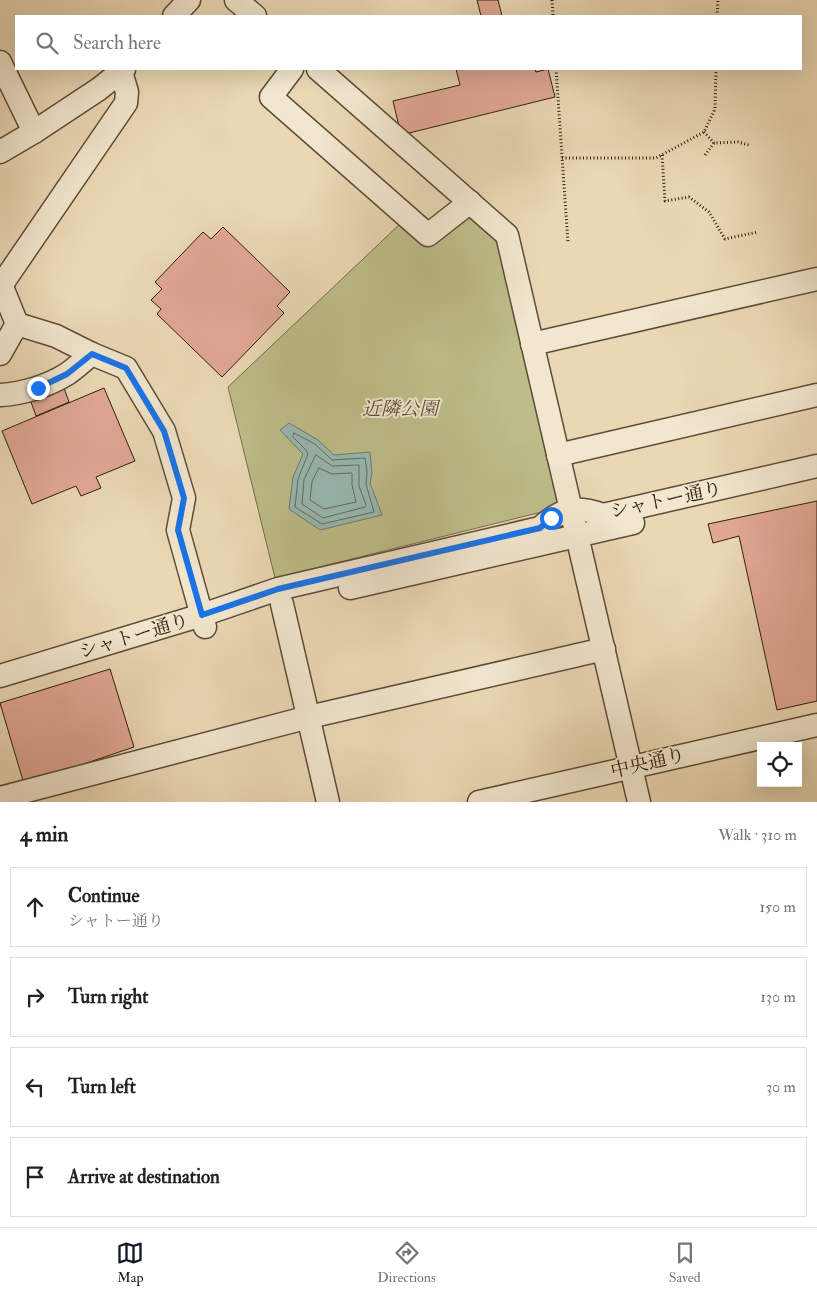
<!DOCTYPE html>
<meta charset="utf-8">
<style>
body{margin:0;font-family:"IM FELL Double Pica","Noto Serif JP",serif;background:#f2f2f2;color:#222}
.controls{position:absolute;right:15px;bottom:15px;display:grid;overflow:hidden;border-radius:0px;box-shadow:0 5px 20px #0002}
.controls button{width:45px;height:45px;display:grid;place-items:center;padding:0;border:0;border-bottom:1px solid #e0e0e0;background:#fff;color:#222;font:25px sans-serif}
.stop{position:absolute;width:15px;height:15px;margin:-11px;border:4px solid #1a73e8;border-radius:50%;background:#fff}
.stop.end{background:#1a73e8;border-color:#fff;box-shadow:0 1px 5px #0008}
.list{margin:0;padding:0;list-style:none}
h2{display:flex;justify-content:space-between;align-items:center;height:65px;margin:0;padding:0 20px;font-size:21px}
h2 small{font-size:16px;font-weight:400;color:#767676}
.list li{display:grid;grid-template-columns:32px 1fr auto;gap:15px;align-items:center;box-sizing:border-box;height:80px;margin:0 10px 10px;padding:0 10px;border:1px solid #e0e0e0;border-radius:0px}
.list b{display:block;font-size:19px;white-space:nowrap}
.list p{margin:0;font-size:16px;white-space:nowrap;color:#767676}
.list em{font-size:16px;font-style:normal;color:#767676}
.icon{flex:none;width:28px;height:28px;fill:none;stroke:currentColor;stroke-width:2;stroke-linecap:round;stroke-linejoin:round}
.map{position:relative;flex:none;width:817px;height:802px;overflow:hidden}
.search{position:absolute;background:#fff;box-shadow:0 5px 20px #0002;left:15px;right:15px;top:15px;height:55px;display:flex;align-items:center;gap:12px;box-sizing:border-box;padding:0 18px;border-radius:0px;color:#767676;font-size:19px}
.sheet{height:425px;background:#fff}
nav{display:flex;justify-content:space-around;align-items:center;box-sizing:border-box;height:70px;border-top:1px solid #e0e0e0;background:#fff;font-size:14px;color:#767676}
nav a{display:grid;justify-items:center;gap:2px}
nav .on{color:#111827}
.map>svg:first-child{display:block}
.green{fill:#bdbd89;stroke:#766d4c}
.water{fill:#98b9b2;stroke:#6e7b71}
.lines{fill:none;stroke-linecap:round;stroke-linejoin:round}
.shore{stroke:#646b60;stroke-width:1}
.building{fill:#e1a895;stroke:#301d0f}
.minor-casing{stroke:#5e4c38;stroke-width:25}
.path{stroke:#301d0f;stroke-width:3;stroke-dasharray:1 2.5;stroke-linecap:butt}
.minor{stroke:#f1e6ce;stroke-width:22}
.route{stroke:#1a73e8;stroke-width:6}
.labels{text-anchor:middle;dominant-baseline:central;stroke-width:4;stroke-linejoin:round;paint-order:stroke}
.park-label{font-size:19px;font-style:italic;fill:#5a4d34;stroke:#f1e6ce}
.street-label{font-size:19px;fill:#301d0f;stroke:#f1e6ce}
</style>
<div class="map">
<svg width="817" height="802" viewBox="0 0 817 802">
<rect width="100%" height="100%" fill="#ead8b4"/>
<filter id="stains"><feTurbulence type="fractalNoise" baseFrequency=".004" numOctaves="4"/><feColorMatrix values="0 0 0 0 .2 0 0 0 0 .09 0 0 0 0 .02 0 0 0 .5 -.17"/></filter>
<radialGradient id="worn" r=".72"><stop offset=".6" stop-color="#630" stop-opacity="0"/><stop offset="1" stop-color="#630" stop-opacity=".3"/></radialGradient>
<polygon class="green" points="470,213 499,237 562,507 275,578 228,387 401,223 428,245"/>
<polygon class="water" points="289,423 318,440 334,455 370,452 372,473 370,483 382,515 320,530 289,509 293,477 303,454 280,430"/>
<g class="lines">
<g class="shore">
<polygon points="294,433 315,444 332,460 365,458 367,472 366,484 374,512 322,524 295,507 298,479 308,454 306,450 293,437"/>
<polygon points="316,455 332,466 359,465 359,486 366,505 365,507 323,518 302,504 304,480"/>
<polygon points="319,468 332,474 352,473 352,485 356,502 324,509 310,500 312,482"/>
</g>
</g>
<g class="building">
<polygon points="477,0 498,0 502,16 481,16"/>
<polygon points="456,69 535,69 536,72 548,69 555,97 401,135 393,101 460,85"/>
<polygon points="223,227 290,292 277,306 284,313 222,377 157,314 161,309 151,300 162,289 155,282 203,232 211,239"/>
<polygon points="64,388 69,402 36,416 31,402"/>
<polygon points="104,388 135,461 96,477 101,488 81,496 76,486 32,504 2,431"/>
<polygon points="817,501 817,701 777,710 739,536 713,543 708,524"/>
<polygon points="110,669 134,747 24,784 0,703"/>
</g>
<g class="lines">
<g class="minor-casing">
<g id="minor">
<polyline points="236,0 255,16"/>
<polyline points="174,16 189,0"/>
<polyline points="0,62 34,132"/>
<polyline points="292,69 271,97 428,235 470,202"/>
<polyline points="318,69 507,235 639,802"/>
<polyline points="0,152 34,132 99,89 124,69"/>
<polyline points="0,282 17,324 56,336 92,354 126,368 164,431 184,498 178,530 205,627"/>
<polyline points="0,287 126,103 127,92 120,69"/>
<polyline points="532,344 817,279"/>
<polyline points="0,354 17,324"/>
<path d="M0,395c22,-1 48,-9 67,-21 9,-6 17,-14 25,-20"/>
<polyline points="558,455 817,395"/>
<polyline points="350,588 633,523"/>
<polyline points="282,604 328,802"/>
<path d="M0,676l202,-61 76,-26 262,-61c22,-20 36,-23 63,-13l214,-49"/>
<polyline points="0,798 309,717 604,649"/>
<polyline points="479,802 817,725"/>
</g>
</g>
<g class="path">
<polyline points="552,0 553,16"/>
<polyline points="717,16 718,0"/>
<polyline points="556,69 568,243"/>
<polyline points="704,132 714,143"/>
<polyline points="662,155 665,201 689,197 709,212 725,239 758,232"/>
<polyline points="705,155 714,143 738,142 749,145"/>
<polyline points="562,158 656,158 704,132 715,109 716,69"/>
</g>
<use href="#minor" class="minor"/>
</g>
<g class="lines">
<polyline class="route" points="38,388 67,374 92,354 126,368 164,431 184,498 178,530 202,615 278,589 540,528 551,518"/>
</g>
<g class="labels">
<g class="park-label">
<text x="400" y="409">近隣公園</text>
</g>
<g class="street-label">
<text transform="translate(666 500) rotate(-12)">シャトー通り</text>
<text transform="translate(134 636) rotate(-17)">シャトー通り</text>
<text transform="translate(648 763) rotate(-13)">中央通り</text>
</g>
</g>
<rect width="100%" height="100%" filter="url(#stains)"/>
<rect width="100%" height="100%" fill="url(#worn)"/>
</svg>
<div class="controls">
<button><svg class="icon" aria-label="locate" viewBox="0 0 24 24"><circle cx="12" cy="12" r="6"/><path d="M12 2v4M12 18v4M2 12h4M18 12h4"/></svg></button>
</div>
<div class="stop" style="left:551px;top:518px"></div>
<div class="stop end" style="left:38px;top:388px"></div>
<div class="search"><svg class="icon" aria-label="search" viewBox="0 0 24 24"><circle cx="10" cy="10" r="6"/><path d="M15 15l6 6"/></svg>Search here</div>
</div>
<section class="sheet">
<h2>4 min<small>Walk · 310 m</small></h2>
<ul class="list">
<li><svg class="icon" aria-label="ahead" viewBox="0 0 24 24"><path d="M12 20V5M6 11l6-6 6 6"/></svg><div><b>Continue</b><p>シャトー通り</p></div><em>150 m</em></li>
<li><svg class="icon" aria-label="right" viewBox="0 0 24 24"><path d="M7 20v-9h11M14 6l5 5-5 5"/></svg><div><b>Turn right</b></div><em>130 m</em></li>
<li><svg class="icon" aria-label="left" viewBox="0 0 24 24"><path d="M17 20v-9H6M10 6l-5 5 5 5"/></svg><div><b>Turn left</b></div><em>30 m</em></li>
<li><svg class="icon" aria-label="arrive" viewBox="0 0 24 24"><path d="M6 21V4h12l-3 4 3 4H6"/></svg><div><b>Arrive at destination</b></div></li>
</ul>
</section>
<nav>
<a class="on"><svg class="icon" aria-label="map" viewBox="0 0 24 24"><path d="M3 6l6-2 6 2 6-2v14l-6 2-6-2-6 2zM9 4v14M15 6v14"/></svg>Map</a>
<a><svg class="icon" aria-label="directions" viewBox="0 0 24 24"><path d="M12 3l9 9-9 9-9-9zM9 14v-3h6M13 9l2 2-2 2"/></svg>Directions</a>
<a><svg class="icon" aria-label="saved" viewBox="0 0 24 24"><path d="M7 4h10v16l-5-4-5 4z"/></svg>Saved</a>
</nav>
